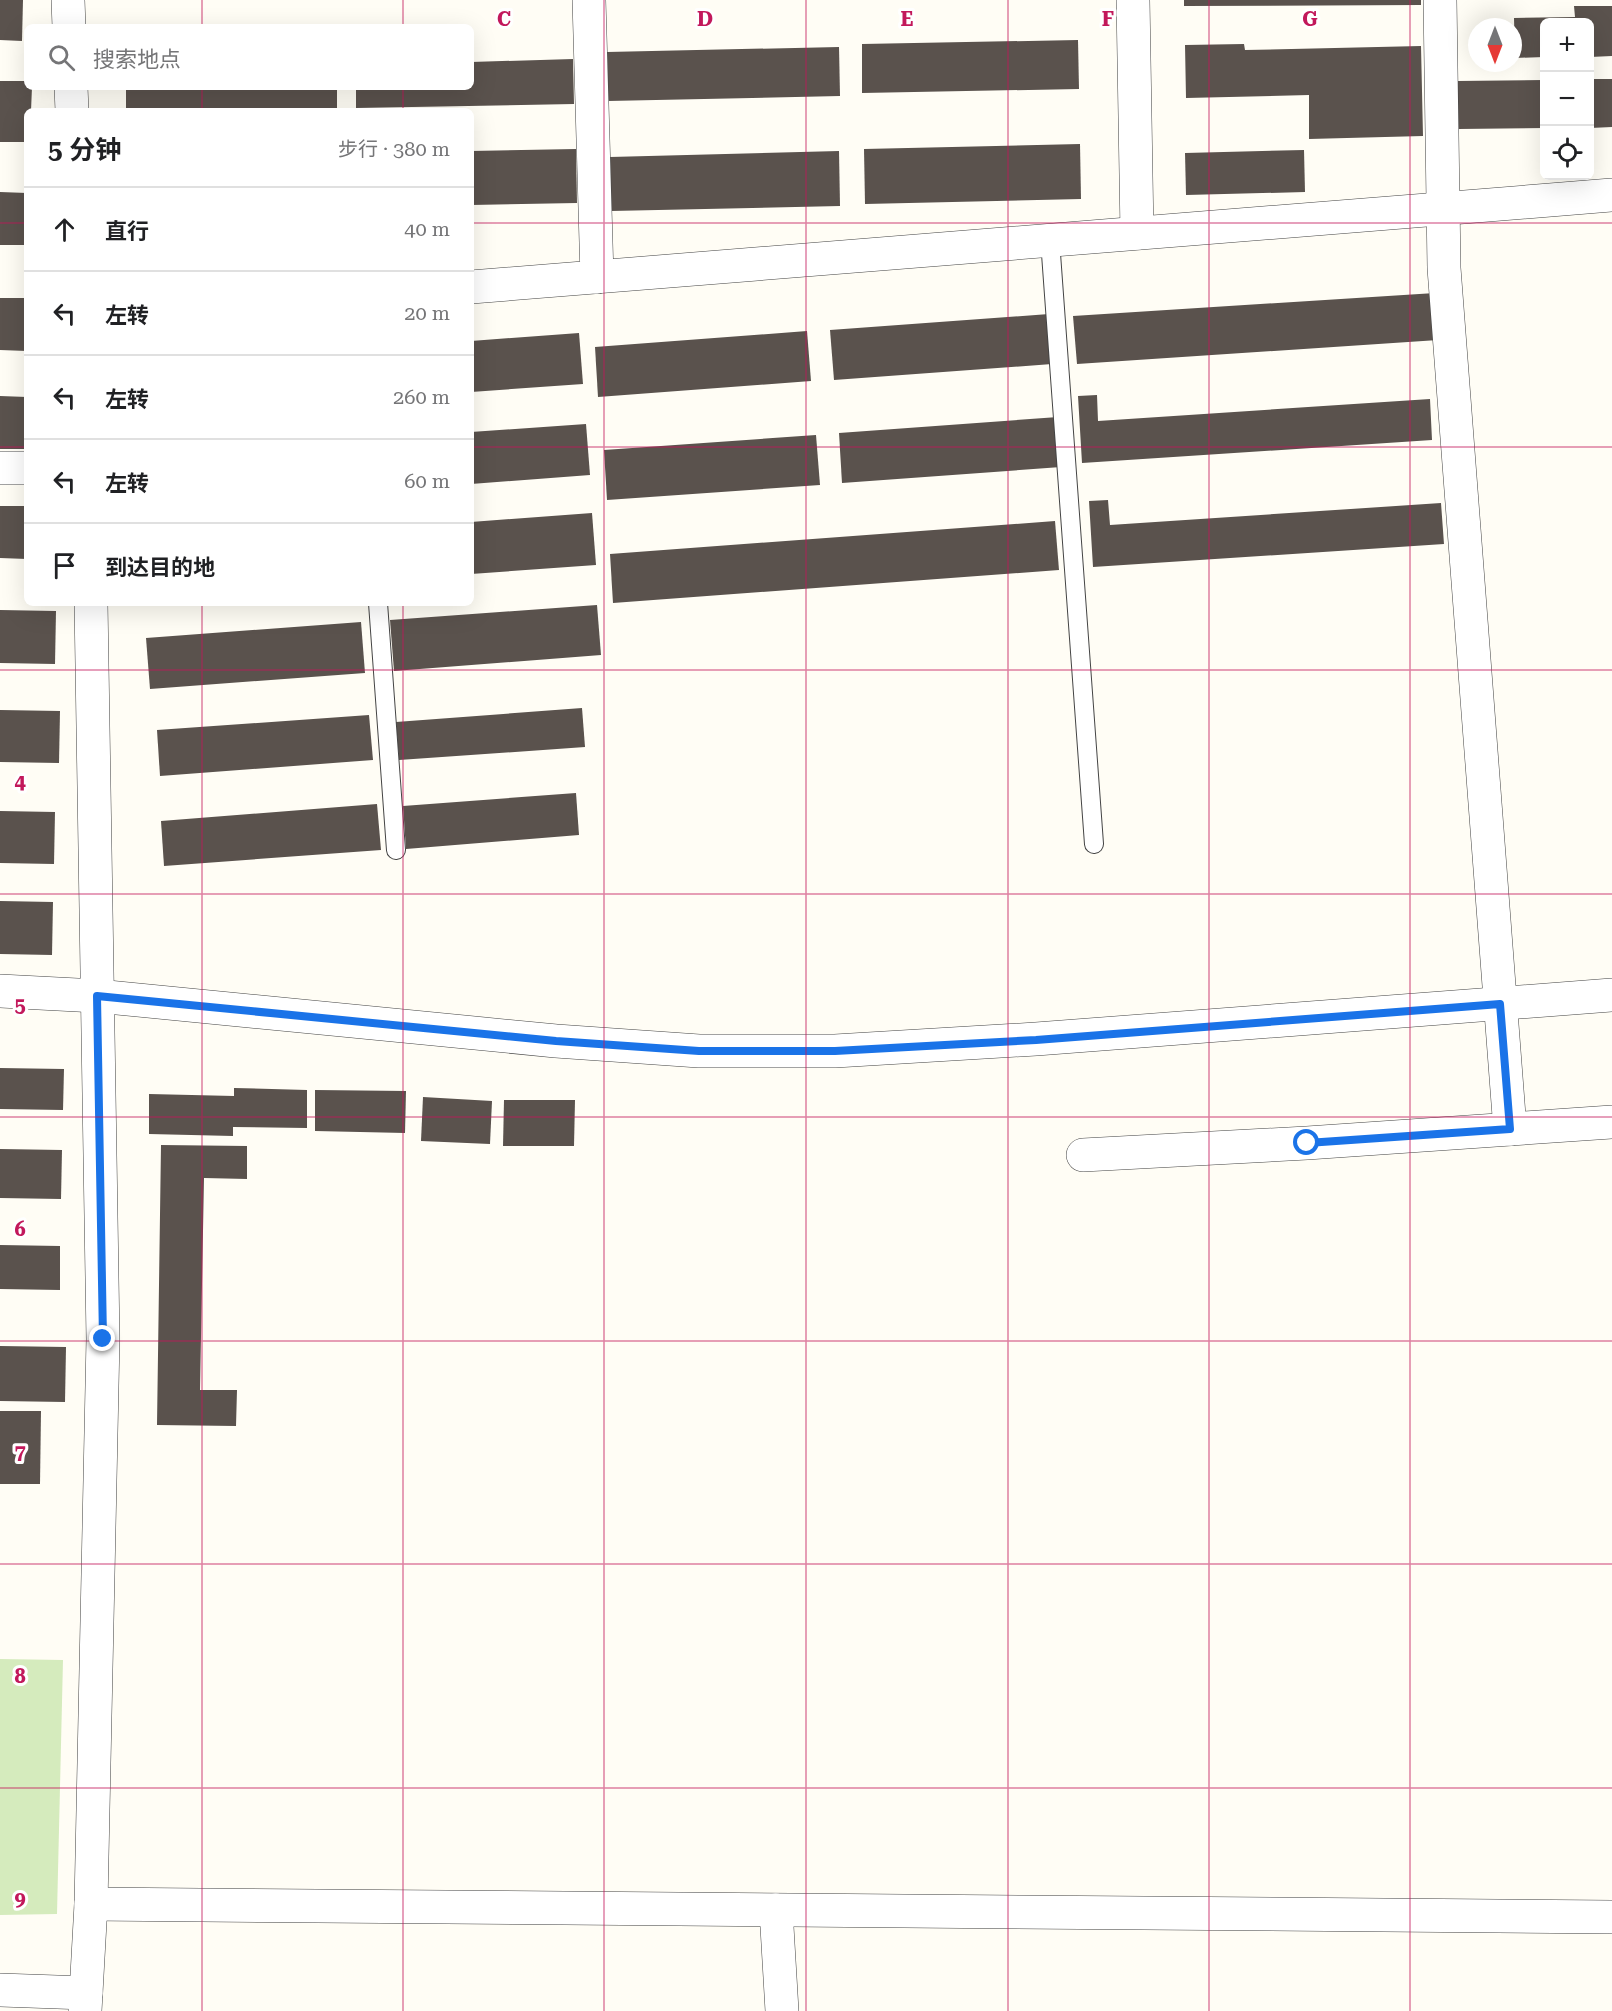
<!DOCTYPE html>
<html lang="zh">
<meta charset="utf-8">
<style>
body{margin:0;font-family:"Roboto Serif","Noto Sans SC",serif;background:#f2f2f2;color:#202124}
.controls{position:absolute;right:18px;top:18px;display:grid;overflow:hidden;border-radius:9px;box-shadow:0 6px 24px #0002}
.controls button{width:54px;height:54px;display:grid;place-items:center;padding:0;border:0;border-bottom:2px solid #e0e0e0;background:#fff;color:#202124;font:30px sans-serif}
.compass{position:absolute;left:1468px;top:18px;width:54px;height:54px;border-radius:50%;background:#fff;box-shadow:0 6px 24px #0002;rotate:180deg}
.stop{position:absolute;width:18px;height:18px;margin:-14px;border:4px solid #1a73e8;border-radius:50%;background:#fff}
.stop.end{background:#1a73e8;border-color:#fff;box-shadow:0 2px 6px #0008}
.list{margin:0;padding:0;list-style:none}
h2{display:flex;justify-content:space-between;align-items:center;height:78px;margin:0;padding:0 24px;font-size:26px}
h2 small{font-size:20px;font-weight:400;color:#757577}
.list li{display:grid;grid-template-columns:39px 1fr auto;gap:18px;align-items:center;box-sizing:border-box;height:84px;padding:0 24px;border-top:2px solid #e0e0e0}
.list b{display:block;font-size:22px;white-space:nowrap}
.list em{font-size:20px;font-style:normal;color:#757577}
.icon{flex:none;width:33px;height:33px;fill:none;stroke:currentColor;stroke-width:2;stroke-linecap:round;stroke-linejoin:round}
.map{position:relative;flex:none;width:1612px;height:2011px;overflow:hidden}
.search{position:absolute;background:#fff;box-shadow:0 6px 24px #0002;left:24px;top:24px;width:450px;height:66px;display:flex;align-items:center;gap:15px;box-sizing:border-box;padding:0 21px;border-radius:9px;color:#757577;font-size:22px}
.panel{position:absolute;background:#fff;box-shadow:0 6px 24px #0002;left:24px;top:108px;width:450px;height:498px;border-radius:9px}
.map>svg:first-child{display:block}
.green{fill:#d5ebbd}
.building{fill:#5a524d}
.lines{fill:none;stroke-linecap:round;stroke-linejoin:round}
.lane-casing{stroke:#444;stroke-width:20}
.street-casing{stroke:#444;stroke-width:34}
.lane{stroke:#fff;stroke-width:18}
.street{stroke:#fff;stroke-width:33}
.route{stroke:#1a73e8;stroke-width:8}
.grid{fill:none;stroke:#c2185b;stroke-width:1.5;stroke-opacity:0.55}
.grid-label{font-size:20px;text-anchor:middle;font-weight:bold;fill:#c2185b;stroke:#fff;stroke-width:6;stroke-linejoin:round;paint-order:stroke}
</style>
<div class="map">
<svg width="1612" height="2011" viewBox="0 0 1612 2011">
<rect width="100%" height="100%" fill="#fffdf5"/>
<polygon class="green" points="0,1659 63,1660 57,1914 0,1915"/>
<g class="building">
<polygon points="0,0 23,0 22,41 0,40"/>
<polygon points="1184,0 1421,0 1421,5 1184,6"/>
<polygon points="1574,6 1612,6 1612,56 1590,57 1590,22 1544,22 1544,57 1515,58 1514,18 1575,17"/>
<polygon points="1078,40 1079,89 862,93 862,44"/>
<polygon points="1244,44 1245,50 1421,46 1423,136 1309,139 1309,95 1186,98 1185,45"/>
<polygon points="839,47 840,96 608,101 607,52"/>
<polygon points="573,59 574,104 356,108 356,87 471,87 471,62"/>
<polygon points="1590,79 1612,79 1612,127 1590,128"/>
<polygon points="1544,80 1544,128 1458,129 1457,81"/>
<polygon points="0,81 27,81 27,87 32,87 31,111 27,111 27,142 0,142"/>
<rect x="126" y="87" width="211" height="24"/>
<polygon points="1080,144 1081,199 865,204 864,149"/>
<polygon points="576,149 577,203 471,205 471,151"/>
<polygon points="1304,150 1305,192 1186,195 1185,153"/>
<polygon points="839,151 840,206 611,211 610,157"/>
<polygon points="0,192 27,193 27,245 0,245"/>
<polygon points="1435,293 1438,340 1077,364 1073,316"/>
<polygon points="0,298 27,298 27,351 0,350"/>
<polygon points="1049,314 1052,364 834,380 830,330"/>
<polygon points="807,331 811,381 598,397 595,347"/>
<polygon points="579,333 583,384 471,392 471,341"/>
<polygon points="1097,395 1098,421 1430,399 1432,440 1082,463 1078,396"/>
<polygon points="0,396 27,397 27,449 0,449"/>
<polygon points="1058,417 1061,467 842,483 839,433"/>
<polygon points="586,424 590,475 471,484 471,432"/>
<polygon points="816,435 820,485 607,500 604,450"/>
<polygon points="1108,500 1110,525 1441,503 1444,544 1093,567 1089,501"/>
<polygon points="0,506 27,506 27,559 0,558"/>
<polygon points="592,513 596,565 471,574 471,522"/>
<polygon points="1055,521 1059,570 613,603 610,554"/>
<polygon points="597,605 601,655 394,671 390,620"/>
<polygon points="0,610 56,611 55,664 0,663"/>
<polygon points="361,622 365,673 150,689 146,638"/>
<polygon points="582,708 585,747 399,760 396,722"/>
<polygon points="0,710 60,711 59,763 0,762"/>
<polygon points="369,715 373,760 160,776 157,730"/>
<polygon points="576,793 579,835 406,849 403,806"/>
<polygon points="377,804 381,850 164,866 161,821"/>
<polygon points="0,811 55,812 54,864 0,863"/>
<polygon points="0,901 53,902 52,955 0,954"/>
<polygon points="0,1068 64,1069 63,1110 0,1109"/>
<polygon points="234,1088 307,1090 307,1128 233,1127 233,1136 149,1134 149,1094 234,1096"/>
<polygon points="315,1090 406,1091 405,1133 315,1131"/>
<polygon points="423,1097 492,1101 490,1144 421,1141"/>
<polygon points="504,1100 575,1100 574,1146 503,1146"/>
<polygon points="161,1145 247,1146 247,1179 204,1178 200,1390 237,1390 236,1426 157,1425"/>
<polygon points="0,1149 62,1150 61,1199 0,1198"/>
<polygon points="0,1245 60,1246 60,1290 0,1289"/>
<polygon points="0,1346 66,1347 65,1402 0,1401"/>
<polygon points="0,1411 41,1411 40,1484 0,1484"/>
</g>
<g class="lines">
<g class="lane-casing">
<g id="lane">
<polyline points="1050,240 1094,844"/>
<polyline points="378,603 396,850"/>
</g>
</g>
<g class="street-casing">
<g id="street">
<polyline points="68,0 69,27"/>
<polyline points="589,0 597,277"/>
<polyline points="1133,0 1137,233"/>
<polyline points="1440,0 1444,268 1510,1129"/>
<polyline points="71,87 72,111"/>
<polyline points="471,287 1612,195"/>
<polyline points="0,468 27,468"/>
<polyline points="0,991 97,996 556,1041 699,1051 835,1051 1036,1039 1612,995"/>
<polyline points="1083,1155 1307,1143 1612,1122"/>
<polyline points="91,1904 1612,1917"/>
<polyline points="776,1910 782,2011"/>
<polyline points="0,1990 86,1993"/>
<polyline points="85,2011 91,1904 103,1339 91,603"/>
</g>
</g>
<use href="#lane" class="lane"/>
<use href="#street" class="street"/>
</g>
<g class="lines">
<polyline class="route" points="103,1339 97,996 556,1041 699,1051 835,1051 1036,1040 1500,1004 1510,1129 1307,1143"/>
</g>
<path class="grid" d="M202,0v27M403,0v27M604,0v2011M806,0v2011M1008,0v2011M1209,0v2011M1410,0v2011M202,87v24M403,87v24M0,223h27M471,223h1141M0,447h27M471,447h1141M202,603v1408M403,603v1408M0,670h1612M0,894h1612M0,1117h1612M0,1341h1612M0,1564h1612M0,1788h1612"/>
<g class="grid-label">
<text x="504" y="26">C</text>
<text x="705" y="26">D</text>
<text x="907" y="26">E</text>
<text x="1108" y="26">F</text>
<text x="1310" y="26">G</text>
<text x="20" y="789">4</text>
<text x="20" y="1012">5</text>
<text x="20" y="1236">6</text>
<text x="20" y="1459">7</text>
<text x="20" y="1683">8</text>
<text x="20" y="1906">9</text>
</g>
</svg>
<div class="controls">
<button>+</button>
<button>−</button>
<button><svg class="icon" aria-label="locate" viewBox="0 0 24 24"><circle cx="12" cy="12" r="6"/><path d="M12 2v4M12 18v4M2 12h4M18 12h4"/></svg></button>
</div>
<svg class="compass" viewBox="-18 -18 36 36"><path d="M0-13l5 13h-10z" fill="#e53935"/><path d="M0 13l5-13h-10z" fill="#757577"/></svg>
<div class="stop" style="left:1307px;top:1143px"></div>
<div class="stop end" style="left:103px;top:1339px"></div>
<div class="search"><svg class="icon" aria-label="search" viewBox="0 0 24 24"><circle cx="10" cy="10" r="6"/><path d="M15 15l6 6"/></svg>搜索地点</div>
<section class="panel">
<h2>5 分钟<small>步行 · 380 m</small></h2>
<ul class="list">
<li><svg class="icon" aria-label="ahead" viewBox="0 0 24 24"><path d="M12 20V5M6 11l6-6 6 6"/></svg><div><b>直行</b></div><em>40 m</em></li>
<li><svg class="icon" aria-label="left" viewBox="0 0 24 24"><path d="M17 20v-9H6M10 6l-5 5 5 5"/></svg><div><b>左转</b></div><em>20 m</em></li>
<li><svg class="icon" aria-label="left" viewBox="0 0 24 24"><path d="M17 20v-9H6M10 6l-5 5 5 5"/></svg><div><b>左转</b></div><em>260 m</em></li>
<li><svg class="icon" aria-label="left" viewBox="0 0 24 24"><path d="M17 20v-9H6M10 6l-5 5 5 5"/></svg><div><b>左转</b></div><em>60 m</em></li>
<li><svg class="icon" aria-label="arrive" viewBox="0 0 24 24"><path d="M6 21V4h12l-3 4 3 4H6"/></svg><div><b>到达目的地</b></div></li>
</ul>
</section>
</div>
